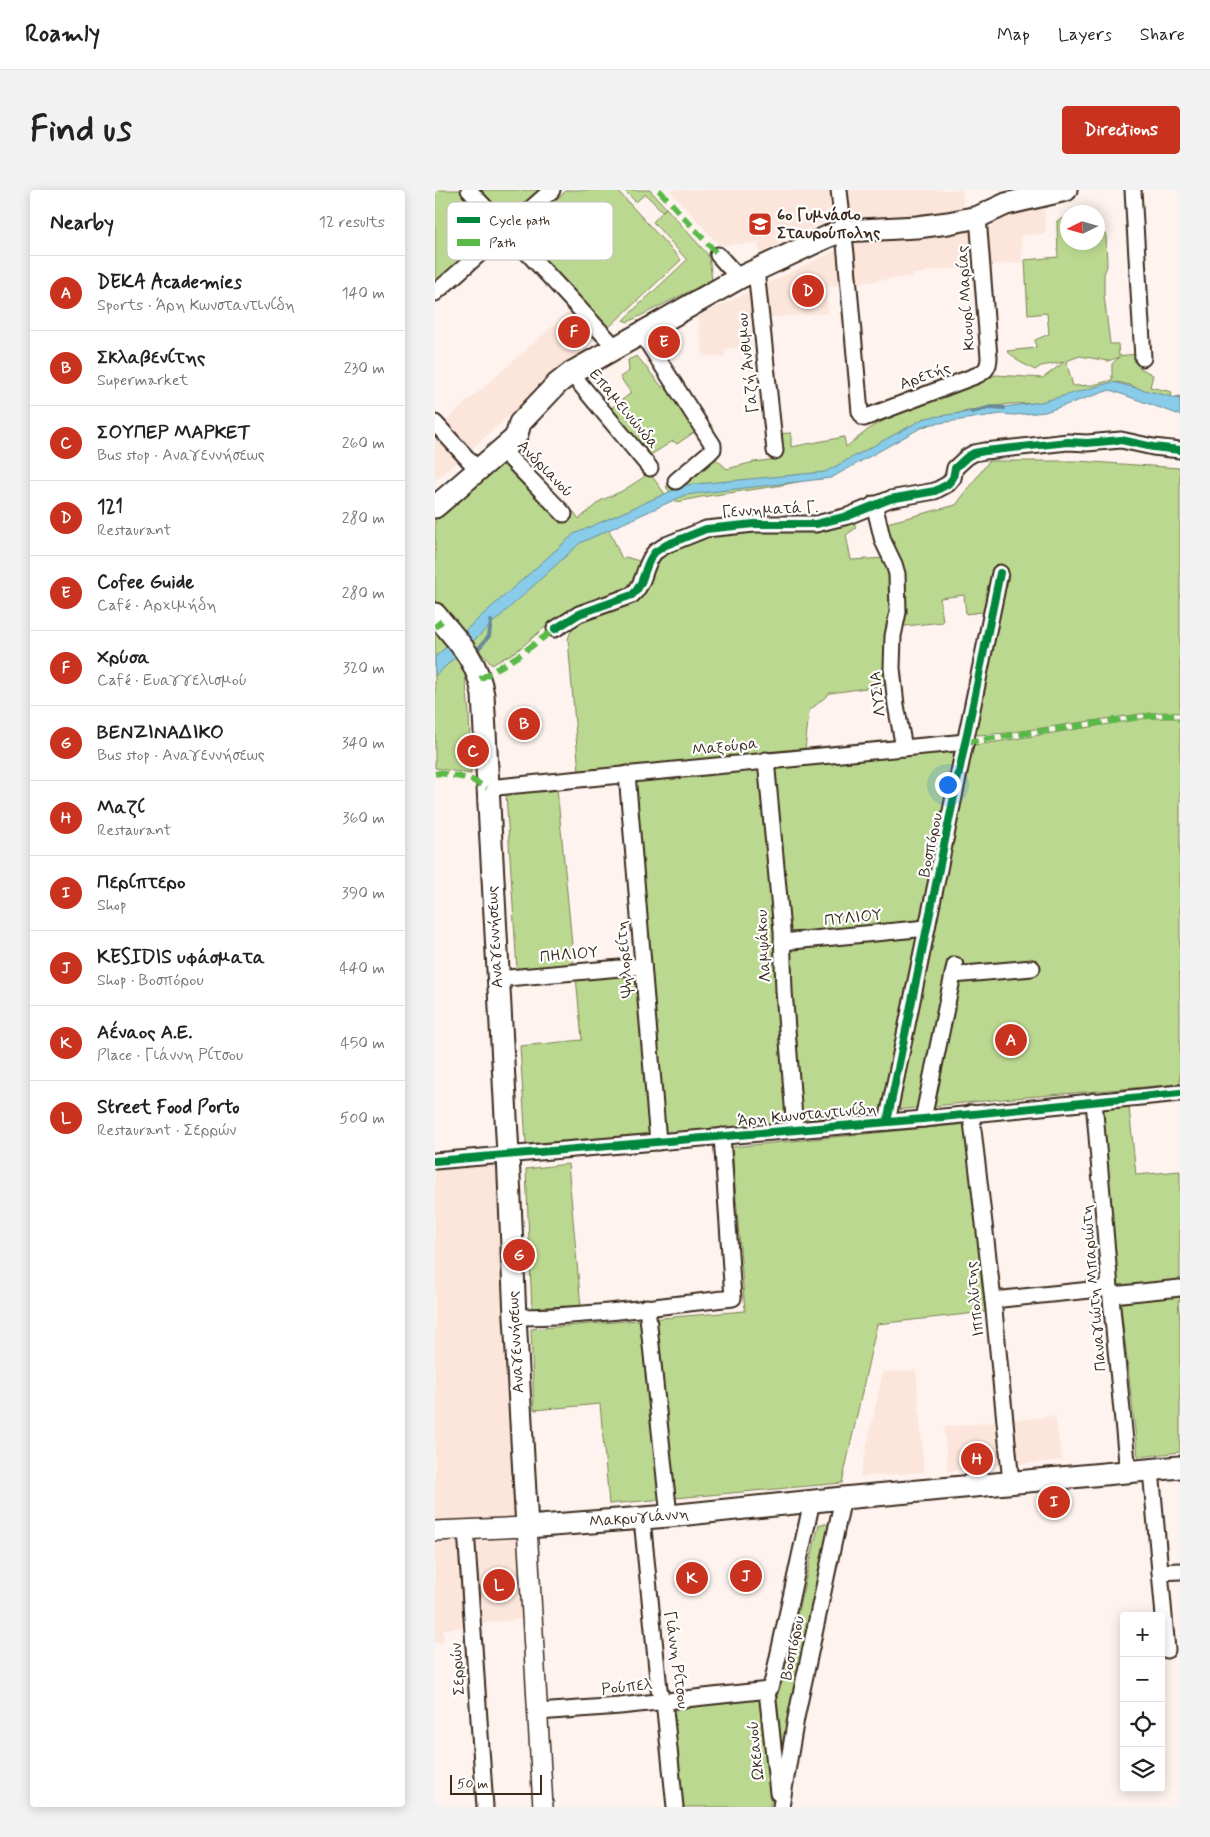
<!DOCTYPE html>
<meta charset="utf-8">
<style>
body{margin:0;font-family:Mynerve,sans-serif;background:#f2f2f2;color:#222}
.controls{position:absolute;right:15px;bottom:15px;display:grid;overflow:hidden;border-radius:5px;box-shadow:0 2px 12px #0003}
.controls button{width:45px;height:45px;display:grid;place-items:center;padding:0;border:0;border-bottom:1px solid #e0e0e0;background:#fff;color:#222;font:25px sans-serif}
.compass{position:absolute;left:625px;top:15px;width:45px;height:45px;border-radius:50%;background:#fff;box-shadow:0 2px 12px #0003;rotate:265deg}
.scale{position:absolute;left:15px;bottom:12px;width:92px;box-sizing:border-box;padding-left:5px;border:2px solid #3b2a1e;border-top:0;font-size:14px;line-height:18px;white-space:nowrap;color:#3b2a1e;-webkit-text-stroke:4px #fff;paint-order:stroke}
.you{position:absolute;left:512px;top:594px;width:18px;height:18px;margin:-12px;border:4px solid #fff;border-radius:50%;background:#1a73e8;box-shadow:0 0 0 8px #1a73e833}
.badge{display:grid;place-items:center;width:32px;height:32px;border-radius:50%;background:#c8321e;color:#fff;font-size:16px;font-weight:700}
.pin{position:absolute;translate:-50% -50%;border:2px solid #fff;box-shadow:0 1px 5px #0006}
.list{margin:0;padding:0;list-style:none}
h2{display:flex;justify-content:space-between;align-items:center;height:65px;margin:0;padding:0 20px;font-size:21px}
h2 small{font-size:16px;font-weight:400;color:#767676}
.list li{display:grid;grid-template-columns:32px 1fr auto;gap:15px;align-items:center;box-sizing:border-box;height:75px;padding:0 20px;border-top:1px solid #e0e0e0}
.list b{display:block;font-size:19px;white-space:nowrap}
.list p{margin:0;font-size:16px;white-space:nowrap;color:#767676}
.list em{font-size:16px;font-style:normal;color:#767676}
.icon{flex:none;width:28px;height:28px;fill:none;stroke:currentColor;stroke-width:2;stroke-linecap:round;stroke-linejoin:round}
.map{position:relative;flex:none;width:745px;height:1617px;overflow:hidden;border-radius:5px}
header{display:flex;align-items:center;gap:30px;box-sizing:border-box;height:70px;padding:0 25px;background:#fff;border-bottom:1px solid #e0e0e0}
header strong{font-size:24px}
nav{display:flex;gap:28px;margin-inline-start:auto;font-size:18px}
.intro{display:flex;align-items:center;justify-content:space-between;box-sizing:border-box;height:120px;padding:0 30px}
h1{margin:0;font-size:35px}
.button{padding:12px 22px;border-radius:5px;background:#c8321e;color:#fff;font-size:18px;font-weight:700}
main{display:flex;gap:30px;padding:0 30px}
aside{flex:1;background:#fff;border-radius:5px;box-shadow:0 2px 12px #0003}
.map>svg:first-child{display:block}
.built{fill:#fce5da}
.grass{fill:#bbd890;stroke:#7b8157;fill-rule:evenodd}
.water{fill:#88cce9;stroke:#698b98}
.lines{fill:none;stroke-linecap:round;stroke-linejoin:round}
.stream{stroke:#698b98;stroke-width:4}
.minor-casing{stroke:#3b2a1e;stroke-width:19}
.tertiary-casing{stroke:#3b2a1e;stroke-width:22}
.secondary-casing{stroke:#3b2a1e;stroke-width:25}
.minor{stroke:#fff;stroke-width:15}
.tertiary{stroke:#fff;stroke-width:19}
.secondary{stroke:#fff;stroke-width:21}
.quiet{stroke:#58b947;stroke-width:6;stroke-dasharray:12 6;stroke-linecap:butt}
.cycleway-casing{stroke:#fff;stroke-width:11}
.cycleway{stroke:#00873e;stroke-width:8}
.labels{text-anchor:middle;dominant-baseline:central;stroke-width:4.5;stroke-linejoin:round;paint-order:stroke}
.poi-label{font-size:16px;font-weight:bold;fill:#3b2a1e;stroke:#fff;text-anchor:start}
.street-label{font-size:16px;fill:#3b2a1e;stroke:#fff}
.key{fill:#fff;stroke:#c4bfbc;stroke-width:1}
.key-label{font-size:14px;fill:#3b2a1e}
</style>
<header>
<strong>Roamly</strong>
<nav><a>Map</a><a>Layers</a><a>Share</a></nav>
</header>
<div class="intro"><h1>Find us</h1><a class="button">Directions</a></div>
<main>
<aside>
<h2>Nearby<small>12 results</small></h2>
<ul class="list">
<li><span class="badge">A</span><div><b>DEKA Academies</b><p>Sports · Άρη Κωνσταντινίδη</p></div><em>140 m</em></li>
<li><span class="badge">B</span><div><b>Σκλαβενίτης</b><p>Supermarket</p></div><em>230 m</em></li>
<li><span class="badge">C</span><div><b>ΣΟΥΠΕΡ ΜΑΡΚΕΤ</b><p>Bus stop · Αναγεννήσεως</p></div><em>260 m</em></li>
<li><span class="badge">D</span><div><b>121</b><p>Restaurant</p></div><em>280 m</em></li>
<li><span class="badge">E</span><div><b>Cofee Guide</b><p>Café · Αρχιμήδη</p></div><em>280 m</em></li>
<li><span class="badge">F</span><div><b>Χρύσα</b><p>Café · Ευαγγελισμού</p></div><em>320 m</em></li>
<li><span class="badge">G</span><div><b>ΒΕΝΖΙΝΑΔΙΚΟ</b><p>Bus stop · Αναγεννήσεως</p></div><em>340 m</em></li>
<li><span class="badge">H</span><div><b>Μαζί</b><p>Restaurant</p></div><em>360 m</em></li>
<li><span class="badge">I</span><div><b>Περίπτερο</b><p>Shop</p></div><em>390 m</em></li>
<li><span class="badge">J</span><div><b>KESIDIS υφάσματα</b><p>Shop · Βοσπόρου</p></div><em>440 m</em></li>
<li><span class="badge">K</span><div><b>Αέναος Α.Ε.</b><p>Place · Γιάννη Ρίτσου</p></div><em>450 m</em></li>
<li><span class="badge">L</span><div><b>Street Food Porto</b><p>Restaurant · Σερρών</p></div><em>500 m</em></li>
</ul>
</aside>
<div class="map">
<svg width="745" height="1617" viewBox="0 0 745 1617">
<rect width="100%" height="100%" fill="#fef3ee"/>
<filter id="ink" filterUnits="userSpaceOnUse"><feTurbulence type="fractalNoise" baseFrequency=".02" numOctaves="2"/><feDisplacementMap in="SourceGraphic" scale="10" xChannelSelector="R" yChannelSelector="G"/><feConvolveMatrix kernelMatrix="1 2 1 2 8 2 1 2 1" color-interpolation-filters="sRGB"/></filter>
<g filter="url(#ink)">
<g class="built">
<polygon points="235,0 394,0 396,28 326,63 322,53 284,55"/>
<polygon points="410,0 527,0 531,40 559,37 558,24 609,19 611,43 586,46 587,72 490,81 490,83 478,84 478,86 391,97 393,123 314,129 316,156 290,159 290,167 268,166 263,126 415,54"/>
<polygon points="143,114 168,142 0,291 0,240"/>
<polygon points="64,974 85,1326 0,1332 0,978"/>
<polygon points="481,1180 489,1282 425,1287 448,1182"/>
<polygon points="620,1226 627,1270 513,1281 509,1237"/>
<polygon points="82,1348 89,1429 43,1433 36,1352"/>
<polygon points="25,1351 32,1437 8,1439 9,1452 0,1453 0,1354"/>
</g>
<g class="grass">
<polygon points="0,0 27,0 62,39 0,93"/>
<polygon points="45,0 104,0 105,1 73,30"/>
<polygon points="132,0 182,0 246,70 172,139 84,43"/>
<polygon points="189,0 215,0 231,18 227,21 210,4 201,12"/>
<polygon points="231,18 274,66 277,90 193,132 188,130 252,70 218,32"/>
<path d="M632,27v25h30l1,-13 8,6 1,31 -3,8v21l6,49h8l1,12 17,-2 4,14 13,7 -3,12 22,5 -1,6 9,-2v7l-13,-1 -37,-17 -13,-3 -42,15 -31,6 -34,1 -32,5 -19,4 -58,23 -79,41 -45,9 -76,11 -24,5 -11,-15 7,-6 40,-25 14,13 27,-7 24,-3 -5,-25 18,-1v14l53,-10 2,10 27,-21 77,-37 46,-14 47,3 21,-16 -23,4 -6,4 -15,-8 -13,-11 29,-3 -1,-8 14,-6 -2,-21 -19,2 -3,-55 33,-3 -1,-36zM645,166l28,5 11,-4 -7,7v16l-19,5 -20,1 -7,-25z"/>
<polygon points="202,166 227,197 231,196 242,209 261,241 242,254 238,251 214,266 175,219 196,203 185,187 194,181 193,170"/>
<polygon points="67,265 121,324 125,334 139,322 144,329 165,311 187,301 206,289 209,287 211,278 230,304 170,331 187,369 191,367 207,372 202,396 109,438 83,460 57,475 0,411 0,328"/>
<polygon points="554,271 643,271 745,278 745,523 730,522 705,524 572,543 543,545 539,544 564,420 531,424 529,405 505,408 508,432 452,438 453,495 395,503 374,521 370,560 144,582 133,449 139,433 180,417 220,369 259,348 418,328 421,338 411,345 416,370 451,368 448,334 521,315"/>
<polygon points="5,440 21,464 30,485 34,523 36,584 0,578 0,444"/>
<polygon points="712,528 745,528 745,894 568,909 275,939 91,954 85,856 147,850 141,787 215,779 198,590 548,554"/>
<polygon points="122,598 139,775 82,780 71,603"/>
<polygon points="694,917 701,985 745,981 745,1111 743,1111 745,1132 745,1262 703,1267 684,1099 681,1099 665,920"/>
<polygon points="531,934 550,1122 442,1134 407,1293 174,1314 165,1214 99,1220 96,1139 310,1121 297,957"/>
<polygon points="133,974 146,1117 97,1121 91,979"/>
<polygon points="384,1334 398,1334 335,1617 246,1617 237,1517 342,1508"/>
</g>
<polygon class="water" points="678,192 745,209 745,225 675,200 610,222 580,225 566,224 491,235 396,288 250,305 145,353 0,486 0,467 139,344 250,295 390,282 490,228 606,212"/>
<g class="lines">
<g class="stream">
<polyline points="537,222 557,217 569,218"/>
<polyline points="39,464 54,446 56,431"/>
</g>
<g class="minor-casing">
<g id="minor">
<polyline points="34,0 180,157"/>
<path d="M404,0l7,64 14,158 4,6 111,-42c10,-4 14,-8 14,-19l-11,-140"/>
<polyline points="698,0 708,168"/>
<polyline points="283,65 304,88"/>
<polyline points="321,80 340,261"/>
<polyline points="0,103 117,0"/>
<polyline points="207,144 278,255 278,259 274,263 241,291"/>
<polyline points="136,183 215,278"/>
<polyline points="0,233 42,279"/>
<polyline points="66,259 129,324"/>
<polyline points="439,314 448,351 459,374 462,384 463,422 458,446 457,478 461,515 469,558"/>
<path d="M120,439l24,-15 53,-19c14,-12 11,-30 23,-43l11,-7 40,-16 48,-5h62l32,-8 42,-17 45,-8 13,-7 5,-6 2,-10 12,-11 7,-4 11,-2 83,-9 19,1 34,-3 32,7 27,3"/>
<polyline points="331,570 347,741 349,801 360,940"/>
<polyline points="192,584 223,952"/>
<polyline points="52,598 531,552"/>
<polyline points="347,752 492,738"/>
<polyline points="518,785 597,778"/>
<polyline points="62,789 208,776"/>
<polyline points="659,911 675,1098 693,1282"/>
<polyline points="536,923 558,1110 576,1292"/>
<polyline points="488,929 520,775"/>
<polyline points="452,932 565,383"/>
<polyline points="0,971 488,929 745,903"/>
<polyline points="677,1105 745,1098"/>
<polyline points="558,1110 675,1098"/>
<polyline points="212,1117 234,1326"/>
<path d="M80,1127c73,0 145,-11 218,-19l-11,-162"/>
<polyline points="716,1280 732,1460"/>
<polyline points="207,1329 224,1499 230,1520 240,1617"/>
<polyline points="31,1340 50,1617"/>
<polyline points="725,1382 745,1381"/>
<polyline points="332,1501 343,1603"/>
<polyline points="103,1522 185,1516 334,1500 338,1490 377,1311"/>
<polyline points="346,1617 361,1528 408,1308"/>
</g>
</g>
<g class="tertiary-casing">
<polyline id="tertiary" points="0,1341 92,1337 108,1617"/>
</g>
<g class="secondary-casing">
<g id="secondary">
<polyline points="0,317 79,249 82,244 85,233 122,194 136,183 304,88 394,46 408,41 482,37 513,33 543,27 571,14 631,0"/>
<path d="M0,424c22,26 43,46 48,81l25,459 7,163 12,210 142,-11 174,-18 337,-31"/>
</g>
</g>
<use href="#minor" class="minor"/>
<use href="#tertiary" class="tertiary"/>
<use href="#secondary" class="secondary"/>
<g class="quiet">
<polyline points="224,0 283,65"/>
<polyline points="0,437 7,431"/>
<polyline points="45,489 83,466 120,439"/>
<polyline points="531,552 712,526 740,525 745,530"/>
<polyline points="0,584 5,583 35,589 52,598"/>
</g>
<g class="cycleway-casing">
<g id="cycleway">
<path d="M120,439l24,-15 53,-19c14,-12 11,-30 23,-43l11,-7 40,-16 48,-5h62l32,-8 42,-17 45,-8 13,-7 5,-6 2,-10 12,-11 7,-4 11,-2 83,-9 19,1 34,-3 32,7 27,3"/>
<polyline points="452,932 565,383"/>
<polyline points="0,971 488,929 745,903"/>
</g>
</g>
<use href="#cycleway" class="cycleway"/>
</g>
</g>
<defs>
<g id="school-square" transform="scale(1.25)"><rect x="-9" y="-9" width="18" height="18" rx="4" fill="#c8321e" stroke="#fff"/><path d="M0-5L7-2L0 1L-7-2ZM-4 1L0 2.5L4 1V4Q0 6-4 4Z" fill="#fff"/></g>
</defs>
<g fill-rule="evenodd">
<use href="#school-square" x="325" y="34"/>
</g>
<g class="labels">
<g class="poi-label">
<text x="342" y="25">6ο Γυμνάσιο<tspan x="342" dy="18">Σταυρούπολης</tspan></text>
</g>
<g class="street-label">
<text transform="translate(531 108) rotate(-94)">Κιουρί Μαρίας</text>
<text transform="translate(313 173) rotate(-96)">Γαζή Άνθιμου</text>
<text transform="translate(490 186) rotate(-20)">Αρετής</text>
<text transform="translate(189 219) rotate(50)">Επαμεινώνδα</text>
<text transform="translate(110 279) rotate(46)">Ανδριανού</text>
<text transform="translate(335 320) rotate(-3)">Γεννηματά Γ.</text>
<text transform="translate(443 504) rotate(-97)">ΛΥΣΙΑ</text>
<text transform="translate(290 557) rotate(-6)">Μαξούρα</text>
<text transform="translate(496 655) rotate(-78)">Βοσπόρου</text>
<text transform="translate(418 728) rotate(-6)">ΠΥΛΙΟΥ</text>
<text transform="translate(60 747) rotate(-93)">Αναγεννήσεως</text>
<text transform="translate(329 756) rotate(-93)">Λαμψάκου</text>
<text transform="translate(134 765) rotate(-5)">ΠΗΛΙΟΥ</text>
<text transform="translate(190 769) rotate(-95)">Ψηλορείτη</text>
<text transform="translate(372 925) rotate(-5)">Άρη Κωνσταντινίδη</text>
<text transform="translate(659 1098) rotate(-95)">Παναγιώτη Μπαριώτη</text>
<text transform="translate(540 1109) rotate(-96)">Ιππολύτης</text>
<text transform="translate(81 1152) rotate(-93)">Αναγεννήσεως</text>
<text transform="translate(204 1328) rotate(-5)">Μακρυγιάννη</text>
<text transform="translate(358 1458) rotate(-78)">Βοσπόρου</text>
<text transform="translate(241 1470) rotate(82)">Γιάννη Ρίτσου</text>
<text transform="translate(23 1479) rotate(-94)">Σερρών</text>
<text transform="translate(192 1497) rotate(-6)">Ρούπελ</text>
<text transform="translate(321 1561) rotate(-96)">Ωκεανού</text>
</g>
</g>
<rect x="12" y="12" width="166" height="58" rx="8" class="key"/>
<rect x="22" y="27" width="23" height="6" fill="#00873e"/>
<rect x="22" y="49" width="23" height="7" fill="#58b947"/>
<g class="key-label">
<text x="54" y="35">Cycle path</text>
<text x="54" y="57">Path</text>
</g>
</svg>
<div class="controls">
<button>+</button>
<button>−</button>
<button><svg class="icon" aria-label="locate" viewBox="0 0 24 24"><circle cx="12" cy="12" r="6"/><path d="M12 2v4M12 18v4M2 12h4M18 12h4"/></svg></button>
<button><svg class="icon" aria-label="layers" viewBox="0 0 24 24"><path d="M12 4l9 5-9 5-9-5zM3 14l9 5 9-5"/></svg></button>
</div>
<svg class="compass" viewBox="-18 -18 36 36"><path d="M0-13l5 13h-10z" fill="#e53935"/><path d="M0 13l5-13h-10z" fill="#767676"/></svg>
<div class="scale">50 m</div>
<div class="you"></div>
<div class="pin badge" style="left:576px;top:850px">A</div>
<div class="pin badge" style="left:89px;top:534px">B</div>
<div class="pin badge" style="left:38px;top:561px">C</div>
<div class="pin badge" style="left:373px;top:101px">D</div>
<div class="pin badge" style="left:229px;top:152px">E</div>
<div class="pin badge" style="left:139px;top:142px">F</div>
<div class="pin badge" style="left:84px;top:1065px">G</div>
<div class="pin badge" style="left:542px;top:1269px">H</div>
<div class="pin badge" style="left:619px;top:1312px">I</div>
<div class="pin badge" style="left:311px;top:1386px">J</div>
<div class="pin badge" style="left:257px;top:1388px">K</div>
<div class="pin badge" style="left:64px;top:1395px">L</div>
</div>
</main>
